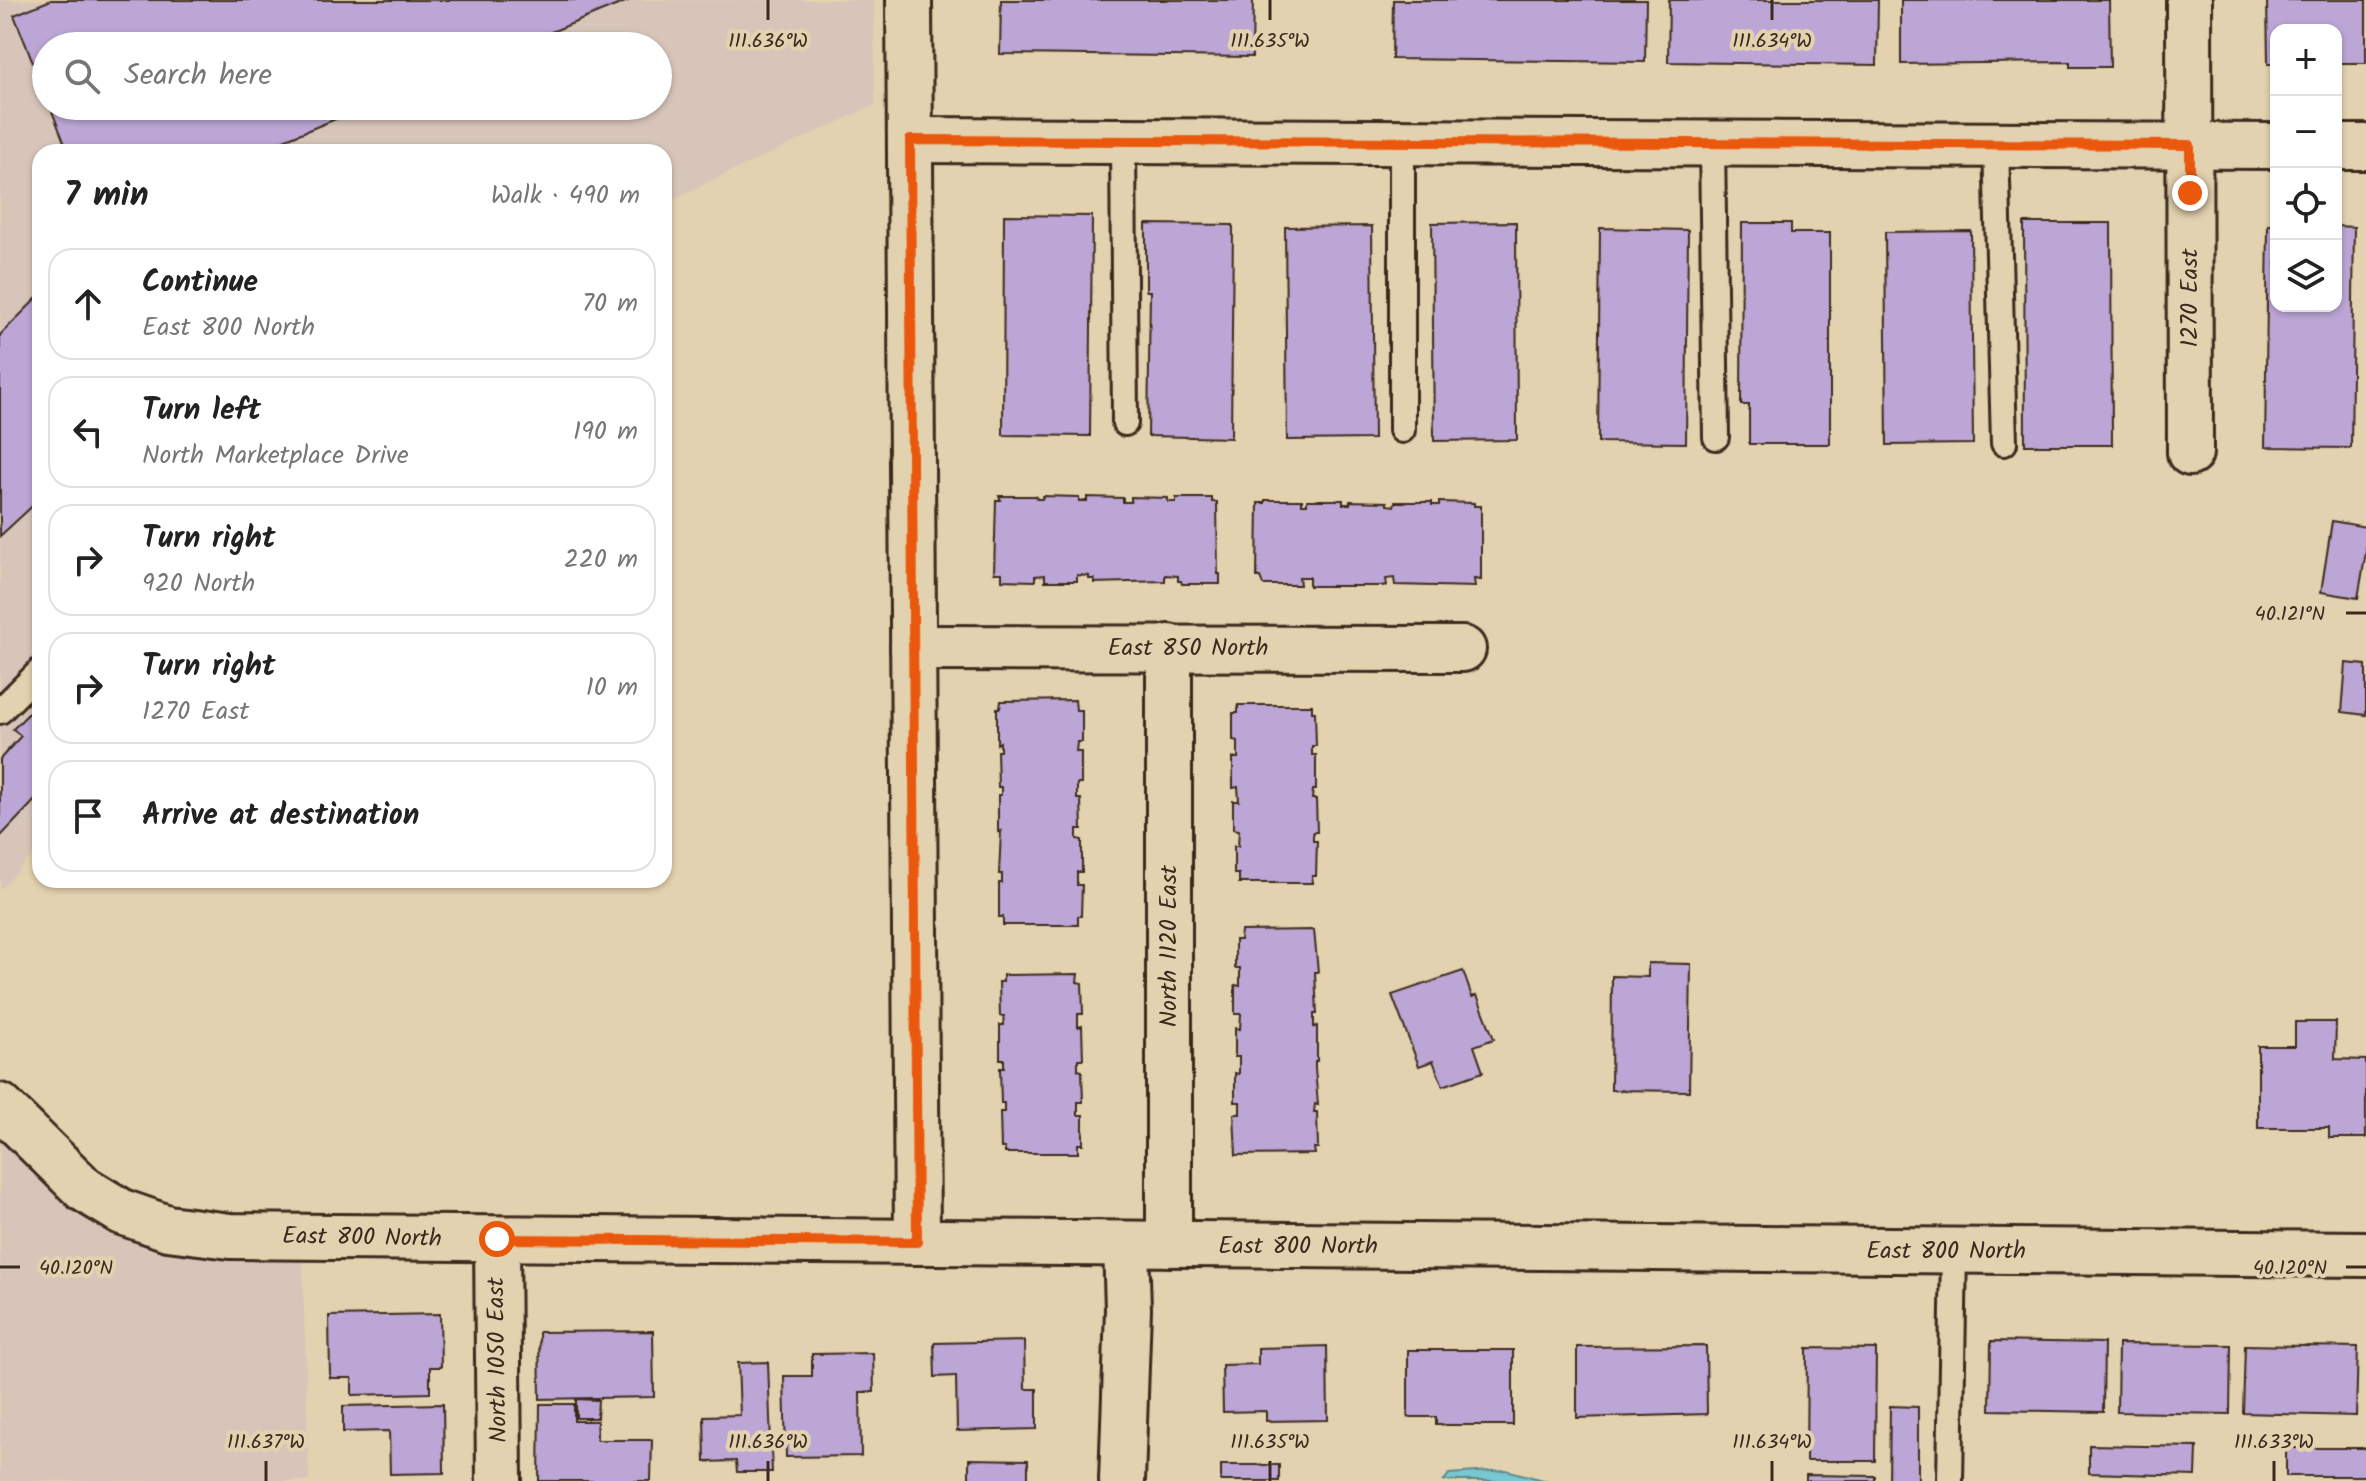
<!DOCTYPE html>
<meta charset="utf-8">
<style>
body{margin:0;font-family:Kalam,sans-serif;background:#f2f2f2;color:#222}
.controls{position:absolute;right:24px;top:24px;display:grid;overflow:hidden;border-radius:16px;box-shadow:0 2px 6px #0004}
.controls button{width:72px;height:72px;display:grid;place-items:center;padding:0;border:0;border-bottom:2px solid #e0e0e0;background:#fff;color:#222;font:40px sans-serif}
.stop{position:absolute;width:24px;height:24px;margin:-18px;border:6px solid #ea580c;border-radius:50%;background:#fff}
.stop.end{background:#ea580c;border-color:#fff;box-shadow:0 2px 8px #0008}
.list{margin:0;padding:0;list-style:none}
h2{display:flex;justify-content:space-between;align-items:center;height:104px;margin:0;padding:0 32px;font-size:34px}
h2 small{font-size:26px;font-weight:400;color:#767676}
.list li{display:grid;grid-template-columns:52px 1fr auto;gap:24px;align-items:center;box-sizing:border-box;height:112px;margin:0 16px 16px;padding:0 16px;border:2px solid #e0e0e0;border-radius:24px}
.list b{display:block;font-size:30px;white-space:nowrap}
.list p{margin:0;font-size:26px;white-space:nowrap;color:#767676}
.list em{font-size:26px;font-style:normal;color:#767676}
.icon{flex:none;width:44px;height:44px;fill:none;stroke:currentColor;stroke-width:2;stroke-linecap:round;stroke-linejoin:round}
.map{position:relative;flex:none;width:2366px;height:1481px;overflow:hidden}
.search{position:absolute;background:#fff;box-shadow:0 2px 6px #0004;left:32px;top:32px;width:640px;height:88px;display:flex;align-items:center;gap:20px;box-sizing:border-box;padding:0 28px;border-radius:44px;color:#767676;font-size:30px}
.panel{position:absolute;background:#fff;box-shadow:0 2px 6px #0004;left:32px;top:144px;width:640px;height:744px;border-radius:24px}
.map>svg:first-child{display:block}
.built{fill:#d7c5ba;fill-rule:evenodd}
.water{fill:#78c8d2;stroke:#60898a;stroke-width:2}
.building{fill:#bca6d5;stroke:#3b2a1e;stroke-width:2}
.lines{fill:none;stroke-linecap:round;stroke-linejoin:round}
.service-casing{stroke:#3b2a1e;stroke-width:30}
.minor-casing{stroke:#3b2a1e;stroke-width:50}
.tertiary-casing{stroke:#3b2a1e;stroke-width:50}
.service{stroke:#e3d2af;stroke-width:24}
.minor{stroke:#e3d2af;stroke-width:44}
.tertiary{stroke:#e3d2af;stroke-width:44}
.route{stroke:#ea580c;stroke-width:10}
.ticks{fill:none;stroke:#3b2a1e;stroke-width:3}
.labels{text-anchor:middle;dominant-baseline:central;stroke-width:8;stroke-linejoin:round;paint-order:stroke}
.street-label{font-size:24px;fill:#3b2a1e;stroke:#e3d2af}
.ticks-label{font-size:20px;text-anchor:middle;fill:#3b2a1e;stroke:#e3d2af;stroke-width:8;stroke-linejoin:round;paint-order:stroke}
</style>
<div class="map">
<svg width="2366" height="1481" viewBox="0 0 2366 1481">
<rect width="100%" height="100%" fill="#e3d2af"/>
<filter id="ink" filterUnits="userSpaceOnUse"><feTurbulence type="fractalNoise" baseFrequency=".0125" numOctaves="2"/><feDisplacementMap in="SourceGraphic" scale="16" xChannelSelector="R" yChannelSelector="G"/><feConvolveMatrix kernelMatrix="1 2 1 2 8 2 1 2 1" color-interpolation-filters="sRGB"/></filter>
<g filter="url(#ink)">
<g class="built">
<path d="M0,0h874l1,105 -211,98v-51h-624v695l-40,43zM46,46h612v60h-612z"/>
<polygon points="0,1106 84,1189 302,1237 309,1481 0,1481"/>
</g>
<polygon class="water" points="1506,1470 1547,1481 1444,1481 1449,1474"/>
<g class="building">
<polygon points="51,0 630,0 517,46 46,46 46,95 14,15"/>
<polygon points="1001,0 1253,0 1252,57 1000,54"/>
<polygon points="1393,0 1646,0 1645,62 1392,59"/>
<polygon points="1669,0 1878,0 1877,65 1668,62"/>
<polygon points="1901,0 2109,0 2110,67 2070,67 2070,62 1901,64"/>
<polygon points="2267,0 2366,0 2366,63 2336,63 2336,30 2276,30 2276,64 2268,64"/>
<polygon points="50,106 368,106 254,152 68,152"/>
<polygon points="1004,215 1092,216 1090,436 1003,435"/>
<polygon points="1516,222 1517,440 1434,441 1432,223"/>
<polygon points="1742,223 1791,223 1791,233 1830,233 1830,444 1749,444 1749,405 1741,405"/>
<polygon points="2024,223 2111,223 2112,445 2025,445"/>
<polygon points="1146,224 1233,225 1231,438 1148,436 1150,291 1146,291"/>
<polygon points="2268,225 2276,225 2276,306 2336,306 2336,226 2354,227 2351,448 2265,447"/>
<polygon points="1372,226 1374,439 1287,440 1285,227"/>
<polygon points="1600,228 1688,230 1686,443 1598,442"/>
<polygon points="1971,231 1973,444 1887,445 1885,232"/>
<polygon points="40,295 40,499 0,536 0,335"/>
<polygon points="999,496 1036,496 1037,499 1042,499 1043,496 1079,497 1079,501 1087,501 1087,497 1123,498 1123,502 1131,502 1131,497 1168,498 1168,502 1176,502 1176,498 1212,498 1212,502 1217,502 1218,574 1220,574 1220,584 1182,584 1181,581 1178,581 1178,576 1165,575 1165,581 1094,583 1094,579 1089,579 1089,576 1077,575 1077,581 1045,581 1045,575 1035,576 1035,581 1002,580 1002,573 994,573 996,500 1001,500"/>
<polygon points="1265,500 1302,500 1302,504 1307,504 1307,500 1343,500 1343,504 1350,504 1350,501 1387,502 1387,505 1394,506 1395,502 1432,502 1432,505 1439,505 1439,502 1474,503 1474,506 1481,506 1481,580 1474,579 1475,587 1395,585 1394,578 1386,579 1387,586 1309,586 1309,577 1299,577 1300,585 1263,585 1260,577 1257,577 1258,503 1265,503"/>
<polygon points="2332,521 2366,527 2366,552 2358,598 2321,592"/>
<polygon points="2346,663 2366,665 2366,715 2342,712"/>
<polygon points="1075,700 1076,710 1082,710 1082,742 1077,742 1076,752 1081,752 1081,784 1077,784 1077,799 1081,799 1082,829 1077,829 1077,839 1082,840 1082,872 1077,872 1077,885 1082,885 1081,916 1078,916 1078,925 1003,925 1003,917 999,917 999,883 1002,883 1002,874 999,874 1001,831 998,832 998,795 1001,795 1001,787 998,787 997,751 1000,751 1000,742 997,744 997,708 1000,708 1001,701"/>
<polygon points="40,702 40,795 0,837 0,759 21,736 13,729"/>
<polygon points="1238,705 1312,705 1312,712 1315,712 1316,746 1312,746 1312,755 1316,755 1316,790 1313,790 1312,799 1316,799 1317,832 1313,832 1313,841 1317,841 1316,876 1312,876 1313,883 1239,883 1239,874 1234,874 1234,846 1238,846 1239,830 1233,829 1233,801 1239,801 1238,787 1233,788 1233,758 1238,758 1238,741 1233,740 1233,713 1238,713"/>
<polygon points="1314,930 1318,972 1315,972 1317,1014 1314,1014 1314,1027 1317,1026 1317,1061 1315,1061 1315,1068 1318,1105 1315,1104 1314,1112 1317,1112 1318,1148 1314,1148 1315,1154 1236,1155 1234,1114 1240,1114 1240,1102 1235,1102 1235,1073 1239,1074 1239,1057 1235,1057 1235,1028 1240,1029 1241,1014 1235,1014 1235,985 1240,986 1240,968 1235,968 1235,940 1240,940 1241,931"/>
<polygon points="1648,963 1691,964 1689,1091 1611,1090 1612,976 1648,977"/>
<polygon points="1463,971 1472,997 1477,995 1494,1039 1474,1046 1483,1072 1443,1086 1433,1061 1419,1066 1392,995"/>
<polygon points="1078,974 1077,982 1082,983 1083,1014 1078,1014 1078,1027 1082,1026 1083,1059 1078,1059 1078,1070 1082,1071 1083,1102 1078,1102 1078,1115 1083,1115 1083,1144 1078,1144 1078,1153 1005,1153 1005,1148 1001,1148 1000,1112 1004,1112 1004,1103 1001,1103 1000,1068 1004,1068 1004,1059 1000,1059 1000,1025 1004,1025 1004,1016 1000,1016 999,982 1003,982 1003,975"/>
<polygon points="2295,1022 2336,1022 2335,1059 2366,1060 2366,1138 2329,1138 2329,1128 2258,1128 2258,1046 2295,1046"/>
<polygon points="440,1314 441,1367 430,1367 430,1393 352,1395 352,1378 330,1378 329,1316"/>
<polygon points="653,1331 654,1397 540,1399 539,1332"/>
<polygon points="1024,1341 1025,1389 1037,1389 1037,1429 957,1431 956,1376 935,1377 934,1343"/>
<polygon points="1991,1341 2104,1343 2103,1412 1990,1410"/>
<polygon points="2118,1344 2231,1345 2230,1414 2117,1412"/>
<polygon points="2245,1345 2358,1347 2356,1416 2243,1413"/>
<polygon points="1327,1346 1328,1420 1266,1421 1266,1411 1223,1412 1222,1365 1258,1364 1258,1348"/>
<polygon points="1706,1346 1707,1414 1577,1418 1577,1347"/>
<polygon points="1807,1348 1876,1349 1875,1461 1806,1461"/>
<polygon points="1408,1350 1513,1350 1513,1425 1436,1425 1436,1417 1408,1417"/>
<polygon points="873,1353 874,1392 860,1392 861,1456 786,1457 784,1376 812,1376 812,1354"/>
<polygon points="768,1362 772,1472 737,1472 736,1461 705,1462 704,1416 740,1415 738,1363"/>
<polygon points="576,1399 598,1400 597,1418 576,1418"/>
<polygon points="443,1404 444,1473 390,1474 389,1431 343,1432 343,1406"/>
<polygon points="540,1404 574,1404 574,1421 597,1421 597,1440 652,1440 651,1481 539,1481"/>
<polygon points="1890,1406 1918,1407 1918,1481 1889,1481"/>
<polygon points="2089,1445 2197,1447 2196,1476 2089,1473"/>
<rect x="2286" y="1448" width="80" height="28"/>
<polygon points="969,1459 1028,1460 1028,1481 969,1481"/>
<rect x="1221" y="1465" width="58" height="16"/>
<polygon points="1806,1475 1875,1476 1875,1481 1806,1481"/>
</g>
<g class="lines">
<g class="service-casing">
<g id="service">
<polyline points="1123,141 1125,423"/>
<polyline points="1402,142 1402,430"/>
<polyline points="1712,143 1716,437"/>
<polyline points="1996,144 2004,443"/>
<polyline points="0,711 40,671"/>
<polyline points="1950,1481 1954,1251"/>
</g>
</g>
<g class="minor-casing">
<g id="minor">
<polyline points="909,0 917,1242"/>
<polyline points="2189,0 2190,453"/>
<polyline points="910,140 2276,146"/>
<polyline points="2336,147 2366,147"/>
<polyline points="913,648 1463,649"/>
<polyline points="497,1239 499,1481"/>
<polyline points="1169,1244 1169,647"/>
<polyline points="1122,1481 1128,1309 1126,1245"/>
</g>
</g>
<g class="tertiary-casing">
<polyline id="tertiary" points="0,1106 84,1189 122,1212 168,1228 230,1236 2366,1254"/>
</g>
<use href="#service" class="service"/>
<use href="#minor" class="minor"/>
<use href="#tertiary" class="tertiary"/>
</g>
</g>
<g class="lines" filter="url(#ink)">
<polyline class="route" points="497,1239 917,1242 910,140 2190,145 2190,193"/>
</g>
<path class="ticks" d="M768,0v20M1270,0v20M1772,0v20M2346,613h20M0,1267h20M2346,1267h20M266,1461v20M768,1461v20M1270,1461v20M1772,1461v20M2274,1461v20"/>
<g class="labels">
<g class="street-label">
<text transform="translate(2190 298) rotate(-90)">1270 East</text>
<text x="1188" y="648">East 850 North</text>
<text transform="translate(1169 946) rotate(-90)">North 1120 East</text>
<text transform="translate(362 1238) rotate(1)">East 800 North</text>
<text x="1298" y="1246">East 800 North</text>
<text x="1946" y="1251">East 800 North</text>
<text transform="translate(498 1360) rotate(-91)">North 1050 East</text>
</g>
</g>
<g class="ticks-label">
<text x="768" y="47">111.636°W</text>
<text x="1270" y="47">111.635°W</text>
<text x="1772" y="47">111.634°W</text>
<text x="2290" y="620">40.121°N</text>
<text x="76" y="1274">40.120°N</text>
<text x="2290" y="1274">40.120°N</text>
<text x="266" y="1448">111.637°W</text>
<text x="768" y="1448">111.636°W</text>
<text x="1270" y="1448">111.635°W</text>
<text x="1772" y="1448">111.634°W</text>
<text x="2274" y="1448">111.633°W</text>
</g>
</svg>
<div class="controls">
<button>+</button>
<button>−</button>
<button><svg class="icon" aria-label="locate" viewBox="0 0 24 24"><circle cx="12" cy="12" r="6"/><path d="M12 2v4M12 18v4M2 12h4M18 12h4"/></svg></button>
<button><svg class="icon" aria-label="layers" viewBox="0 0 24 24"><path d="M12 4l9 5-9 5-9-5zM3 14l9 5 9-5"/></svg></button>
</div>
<div class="stop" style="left:497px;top:1239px"></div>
<div class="stop end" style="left:2190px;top:193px"></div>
<div class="search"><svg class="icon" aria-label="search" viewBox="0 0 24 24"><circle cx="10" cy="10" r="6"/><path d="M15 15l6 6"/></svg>Search here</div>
<section class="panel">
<h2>7 min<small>Walk · 490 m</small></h2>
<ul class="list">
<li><svg class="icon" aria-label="ahead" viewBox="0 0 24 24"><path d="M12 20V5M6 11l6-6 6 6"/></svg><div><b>Continue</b><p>East 800 North</p></div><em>70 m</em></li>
<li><svg class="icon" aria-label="left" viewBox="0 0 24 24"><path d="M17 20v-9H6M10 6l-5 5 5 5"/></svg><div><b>Turn left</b><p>North Marketplace Drive</p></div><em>190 m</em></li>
<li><svg class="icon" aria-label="right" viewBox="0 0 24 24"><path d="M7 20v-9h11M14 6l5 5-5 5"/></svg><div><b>Turn right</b><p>920 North</p></div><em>220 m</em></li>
<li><svg class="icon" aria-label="right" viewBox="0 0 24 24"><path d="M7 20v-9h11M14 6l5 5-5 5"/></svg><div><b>Turn right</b><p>1270 East</p></div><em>10 m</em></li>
<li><svg class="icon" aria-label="arrive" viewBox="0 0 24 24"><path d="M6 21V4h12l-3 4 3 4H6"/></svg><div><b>Arrive at destination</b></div></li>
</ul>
</section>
</div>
